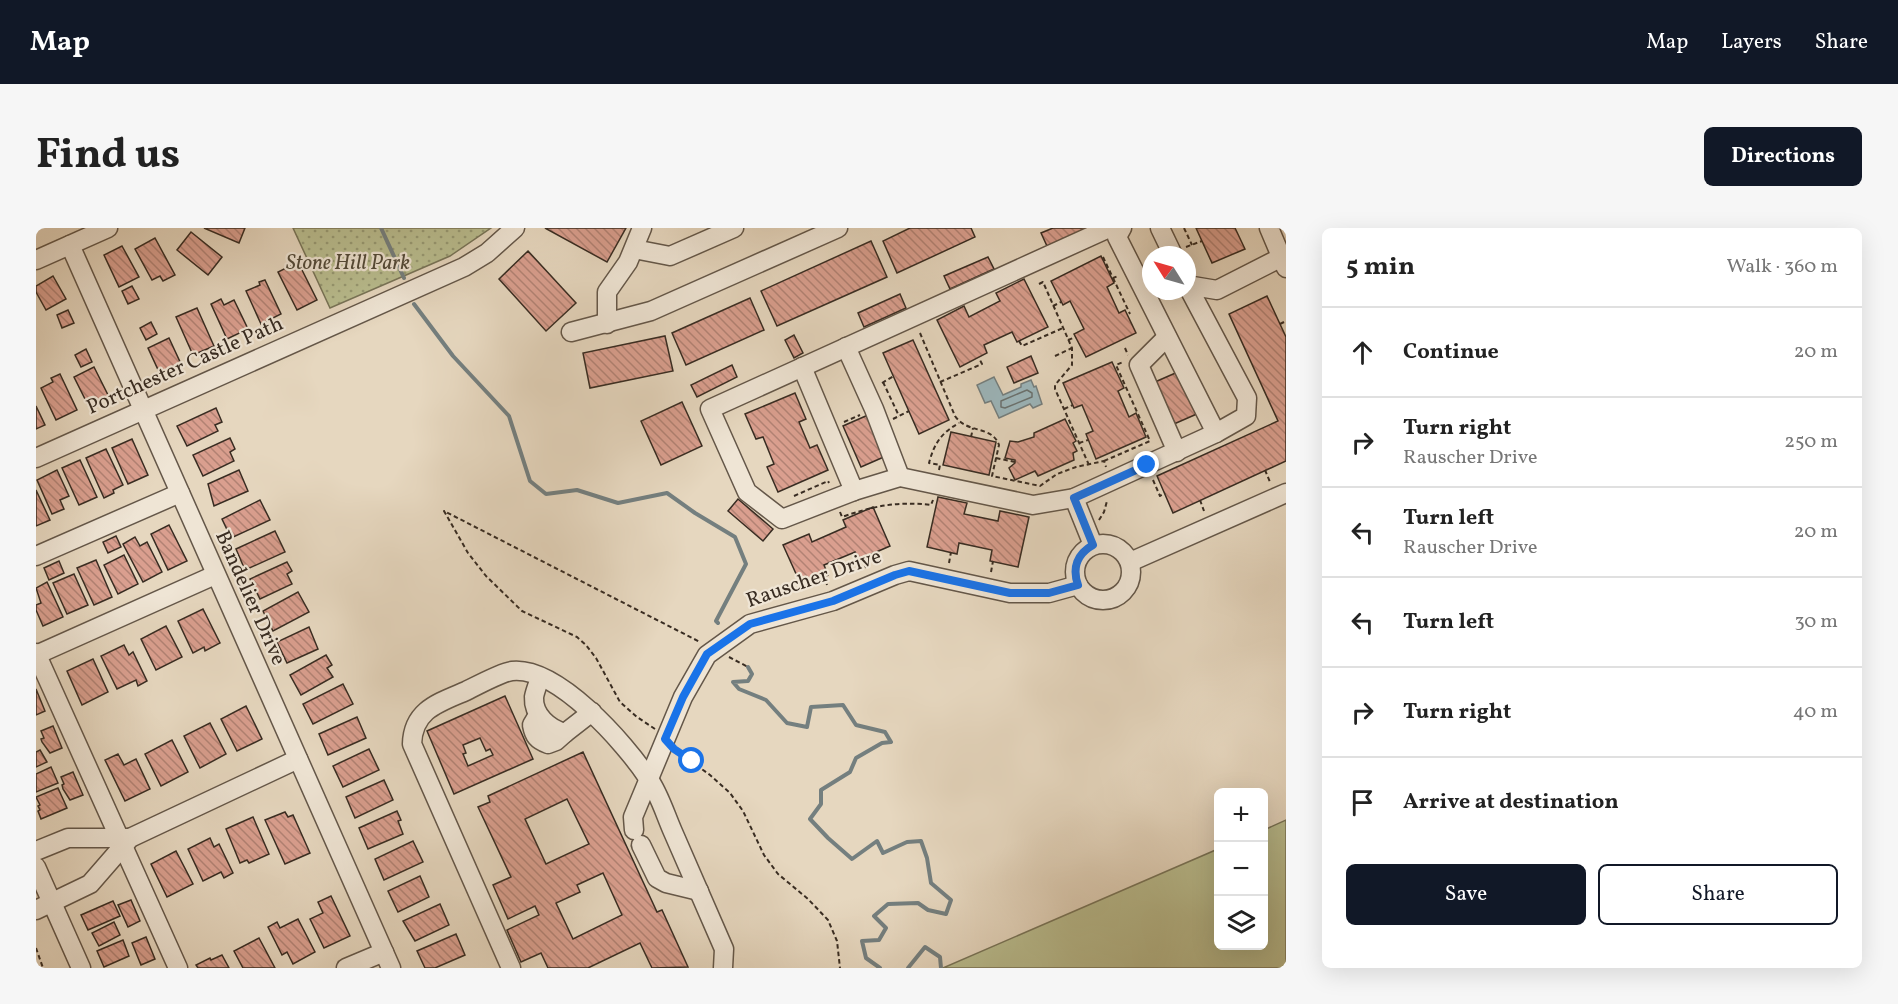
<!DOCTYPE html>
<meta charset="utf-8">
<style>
body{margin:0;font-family:Vollkorn,serif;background:#f6f6f6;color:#222}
.controls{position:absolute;right:18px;bottom:18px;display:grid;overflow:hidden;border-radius:9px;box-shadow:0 6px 24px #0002}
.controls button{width:54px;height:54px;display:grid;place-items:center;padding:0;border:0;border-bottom:2px solid #e0e0e0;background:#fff;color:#222;font:30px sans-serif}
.compass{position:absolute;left:1106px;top:18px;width:54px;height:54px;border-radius:50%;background:#fff;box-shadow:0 6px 24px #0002;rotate:307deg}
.stop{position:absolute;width:18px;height:18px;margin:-14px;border:4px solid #1a73e8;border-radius:50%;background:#fff}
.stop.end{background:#1a73e8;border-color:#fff;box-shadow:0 2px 6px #0008}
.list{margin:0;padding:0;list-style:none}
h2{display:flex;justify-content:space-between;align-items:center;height:78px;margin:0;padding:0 24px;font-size:26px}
h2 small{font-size:20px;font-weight:400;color:#767676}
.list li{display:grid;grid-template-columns:39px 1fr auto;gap:18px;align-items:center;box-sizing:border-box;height:90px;padding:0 24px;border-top:2px solid #e0e0e0}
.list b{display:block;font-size:22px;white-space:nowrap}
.list p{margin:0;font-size:20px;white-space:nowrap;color:#767676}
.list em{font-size:20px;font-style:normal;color:#767676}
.actions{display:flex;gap:12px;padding:18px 24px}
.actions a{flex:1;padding:14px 0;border:2px solid #111827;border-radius:9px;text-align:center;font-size:21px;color:#111827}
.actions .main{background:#111827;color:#fff}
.icon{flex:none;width:33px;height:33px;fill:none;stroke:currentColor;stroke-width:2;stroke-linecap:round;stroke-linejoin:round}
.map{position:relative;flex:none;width:1250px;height:740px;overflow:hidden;border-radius:9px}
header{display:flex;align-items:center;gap:36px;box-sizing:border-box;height:84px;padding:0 30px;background:#111827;color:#fff}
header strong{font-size:28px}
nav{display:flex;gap:33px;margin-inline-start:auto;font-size:21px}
.intro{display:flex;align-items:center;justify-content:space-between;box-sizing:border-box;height:144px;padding:0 36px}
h1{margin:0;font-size:42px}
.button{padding:15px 27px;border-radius:9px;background:#111827;color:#fff;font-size:21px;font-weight:700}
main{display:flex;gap:36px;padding:0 36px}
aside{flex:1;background:#fff;border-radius:9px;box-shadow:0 6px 24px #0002}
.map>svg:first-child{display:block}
.grass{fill:#b9bd8f;stroke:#787458;stroke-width:1.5}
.park{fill:url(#park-dots);stroke:#787458;stroke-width:1.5}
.water{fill:#9cb7bd;stroke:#747f7f;stroke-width:1.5}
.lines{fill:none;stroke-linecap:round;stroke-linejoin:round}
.shore{stroke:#6a7270;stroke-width:1.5}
.stream{stroke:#747f7f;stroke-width:4}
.building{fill:url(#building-back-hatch);stroke:#382c22;stroke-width:1.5;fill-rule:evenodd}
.minor-casing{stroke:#645749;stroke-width:21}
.path{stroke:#382c22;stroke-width:2;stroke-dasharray:4.5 3;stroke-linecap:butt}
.minor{stroke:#efe5d5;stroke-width:18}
.route{stroke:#1a73e8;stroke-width:8}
.labels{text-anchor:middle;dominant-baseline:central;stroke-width:4.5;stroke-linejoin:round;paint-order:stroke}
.park-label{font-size:21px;font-style:italic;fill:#524938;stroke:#efe5d5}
.street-label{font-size:21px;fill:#382c22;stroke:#efe5d5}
</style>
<header>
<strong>Map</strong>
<nav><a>Map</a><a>Layers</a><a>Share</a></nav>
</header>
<div class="intro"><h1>Find us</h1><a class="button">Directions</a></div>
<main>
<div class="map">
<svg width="1250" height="740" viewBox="0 0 1250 740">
<defs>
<pattern id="park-dots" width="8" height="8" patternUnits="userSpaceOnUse" patternTransform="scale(1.5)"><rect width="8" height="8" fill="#b9bd8f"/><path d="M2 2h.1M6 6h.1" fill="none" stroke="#979a74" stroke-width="1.8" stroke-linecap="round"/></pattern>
<pattern id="building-back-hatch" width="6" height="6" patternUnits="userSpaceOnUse" patternTransform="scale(1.5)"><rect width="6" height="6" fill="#da9f8f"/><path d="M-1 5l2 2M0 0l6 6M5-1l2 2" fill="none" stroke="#b28274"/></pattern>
</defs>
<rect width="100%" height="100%" fill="#e6d7bf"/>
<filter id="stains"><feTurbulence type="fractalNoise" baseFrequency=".00333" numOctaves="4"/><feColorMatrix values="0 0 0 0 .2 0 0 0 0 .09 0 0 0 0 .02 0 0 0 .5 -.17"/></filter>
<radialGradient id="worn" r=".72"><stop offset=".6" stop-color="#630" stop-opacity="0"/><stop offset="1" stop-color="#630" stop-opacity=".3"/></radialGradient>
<polygon class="grass" points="1250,592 1250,740 907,740 1182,621 1182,718 1228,718 1228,602"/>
<polygon class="park" points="257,0 455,0 414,28 294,80"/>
<polygon class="water" points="958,149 967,167 985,159 985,156 995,152 998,159 1000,158 1006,176 997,180 994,176 963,190 955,173 949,175 941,157"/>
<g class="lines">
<polygon class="shore" points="991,162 996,165 996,169 969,180 965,179 965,173"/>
<g class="stream">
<polyline points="345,0 368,50"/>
<polyline points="378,76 417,128 473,188 494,253 510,266 541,262 582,275 631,265 659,285 699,309 710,336 680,393 682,395"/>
<polyline points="712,439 716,446 712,453 697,454 703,461 730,472 751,495 771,499 775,479 807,477 820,497 849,504 855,514 846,515 820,530 814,544 785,562 785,576 774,591 792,610 816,631 841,613 847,625 871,614 885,613 891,630 895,655 915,672 910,686 892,682 882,675 852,676 838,688 850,700 843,712 826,713 830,730 844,740"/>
<polyline points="872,740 889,719 904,729 905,740"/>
</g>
</g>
<g class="building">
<polygon points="168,0 209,0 203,15"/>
<polygon points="509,0 590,0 571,34"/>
<polygon points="874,0 935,0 939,9 861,45 847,13"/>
<polygon points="1017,0 1055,0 1011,18 1005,5"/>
<polygon points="1160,0 1199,0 1209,21 1176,35"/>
<polygon points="155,4 186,29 172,47 141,22"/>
<polygon points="119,10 139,47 127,53 124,48 116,52 99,21"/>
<polygon points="835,13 851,49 741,98 725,63"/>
<polygon points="86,18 103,49 83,59 68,27"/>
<polygon points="492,23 540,75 510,103 463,51"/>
<polygon points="1065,28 1078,55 1071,59 1083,85 1089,82 1100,105 1050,129 1038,106 1048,101 1034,73 1027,77 1015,53"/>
<polygon points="952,29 958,41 914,61 908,48"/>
<polygon points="262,34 281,72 261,82 242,44"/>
<polygon points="17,48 30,71 10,82 0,64 0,58"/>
<polygon points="988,51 1012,99 981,114 976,104 948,117 951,125 924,139 901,92 928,78 933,89 964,73 960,65"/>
<polygon points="229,52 245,86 225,96 210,63 224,57 223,54"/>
<polygon points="96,58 103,71 92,76 86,63"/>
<polygon points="864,66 870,80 828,99 822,85"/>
<polygon points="1231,68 1250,109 1250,233 1137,285 1121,248 1242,193 1193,86"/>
<polygon points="714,70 728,102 650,137 636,105"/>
<polygon points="185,71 188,77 198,72 212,101 191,111 175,76"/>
<polygon points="161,80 178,118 157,127 140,89"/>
<polygon points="32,82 38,95 26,100 21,87"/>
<polygon points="115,94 121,106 110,112 104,100"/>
<polygon points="758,107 767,125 758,130 749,112"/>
<polygon points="629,108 637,143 554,160 547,125"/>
<polygon points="133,110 145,136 124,146 112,120"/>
<polygon points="877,112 913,192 883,206 847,125"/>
<polygon points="50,121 56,134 45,139 39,127"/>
<polygon points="995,128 1002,145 978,155 971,139"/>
<polygon points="1076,134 1088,160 1082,163 1093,189 1100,185 1110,209 1060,231 1050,206 1057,203 1046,177 1038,180 1027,155"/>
<polygon points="696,137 701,149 661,169 655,157"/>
<polygon points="58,139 73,169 53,179 38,149"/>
<polygon points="1144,143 1163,185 1138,196 1119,154"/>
<polygon points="24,146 41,182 20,192 5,160 17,154 15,150"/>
<polygon points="759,165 770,191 763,194 774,220 781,217 792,242 742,264 731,239 738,236 727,209 720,211 709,186"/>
<polygon points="646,174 666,218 625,237 605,193"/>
<polygon points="0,178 9,197 0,201"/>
<polygon points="180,180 186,194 179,197 182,203 151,218 141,198"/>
<polygon points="832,187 850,228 825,239 807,198"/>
<polygon points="1029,191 1040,213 1037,215 1041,223 1037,225 1038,232 1002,248 999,243 979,252 973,240 979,235 979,232 969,230 974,213 982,214 998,209 998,205"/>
<polygon points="915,204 960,214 953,247 907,237"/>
<polygon points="194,210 199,221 194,224 198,233 167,248 157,227"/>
<polygon points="96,211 112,247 92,256 76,220"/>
<polygon points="70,221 87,257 77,262 78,265 68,270 50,230"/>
<polygon points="44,232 61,269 43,277 26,240"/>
<polygon points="21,242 33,268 24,272 28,281 16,286 1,252"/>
<polygon points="203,242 212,263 178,278 172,256"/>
<polygon points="0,262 14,292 0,298"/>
<polygon points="902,269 931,275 928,286 962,293 964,283 993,289 982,339 954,333 956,322 923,315 921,326 891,319"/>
<polygon points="702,271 737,301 727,313 692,283"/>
<polygon points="224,272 234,292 195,310 186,291"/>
<polygon points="837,279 854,318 822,332 819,324 788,337 792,347 766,359 747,317 773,306 776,314 810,299 807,292"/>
<polygon points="133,297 151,333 132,342 115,306"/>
<polygon points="239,303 249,324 209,342 200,321"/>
<polygon points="80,308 85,319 72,325 67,314"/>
<polygon points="99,309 104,318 111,314 126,344 107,354 87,316"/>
<polygon points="88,327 102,356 82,366 68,337"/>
<polygon points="60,332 76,369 58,377 41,340"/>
<polygon points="23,333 28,345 13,352 8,340"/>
<polygon points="251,334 256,343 251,346 256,356 224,371 214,351"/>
<polygon points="38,346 52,377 31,386 17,355"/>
<polygon points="11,354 27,389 7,398 0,382 0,377 5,375 0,360"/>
<polygon points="262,364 273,384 237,403 227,383"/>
<polygon points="167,381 184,415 169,423 168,419 157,425 142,393"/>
<polygon points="130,398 146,429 120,442 105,411"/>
<polygon points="273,399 282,421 251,435 241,414"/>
<polygon points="88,417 93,427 97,424 111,453 102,458 100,452 81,461 65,428"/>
<polygon points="290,427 296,437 291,440 297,449 265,467 254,447"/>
<polygon points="57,431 72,464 46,477 31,443"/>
<polygon points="307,456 317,476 277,496 267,476"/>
<polygon points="0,461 9,483 0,487"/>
<path d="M469,468l28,63 -79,35 -27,-63zM444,510l6,13 4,-2 3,6 -25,11 -5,-12 3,-1 -3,-8z"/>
<polygon points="210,478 226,511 201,523 185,491"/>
<polygon points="321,489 330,510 292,527 283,506"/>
<polygon points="174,495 190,526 164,540 148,508"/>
<polygon points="17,498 26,520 14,525 6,514 5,511 8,510 5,503"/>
<polygon points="136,512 152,544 125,558 109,526"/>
<polygon points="333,521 343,542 307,559 297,538"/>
<polygon points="4,522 11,534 0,539 0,524"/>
<path d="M547,524l74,160 5,-2 26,57 -36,1 -12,-25 -52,25h-40l-7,-15 -20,9 -14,-32 32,-15 -4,-9 -27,13 -15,-34 18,-8 -33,-70 12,-5 -2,-6zM531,571l22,45 -43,20 -21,-45zM567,645l19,42 -49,24 -17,-36 24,-11 -3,-7z"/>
<polygon points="82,526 88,537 100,531 114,561 89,573 69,532"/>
<polygon points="15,539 22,555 0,564 0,546"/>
<polygon points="37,544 47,567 34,572 27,561 26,557 28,556 25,549"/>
<polygon points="348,552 357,572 319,590 310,569"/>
<polygon points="22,560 31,580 5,591 2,583 4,582 2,578 4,577 0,569"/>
<polygon points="361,583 365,592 362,593 367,606 332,621 323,600"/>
<polygon points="249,584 252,589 257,587 274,625 249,636 229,592"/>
<polygon points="217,589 233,626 213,635 211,632 204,635 190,601"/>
<polygon points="174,610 178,619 183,616 197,645 188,650 185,644 167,653 152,621"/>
<polygon points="377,613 387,634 348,652 339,631"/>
<polygon points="140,623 157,656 131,669 115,636"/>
<polygon points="384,648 393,669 362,684 352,663"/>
<polygon points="295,668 314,708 288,720 274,691 287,685 282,674"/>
<polygon points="95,672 104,693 92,699 82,677"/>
<polygon points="77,673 84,688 52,702 45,687"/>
<polygon points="404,676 413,697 379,713 367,693"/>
<polygon points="262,691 279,724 257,736 251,724 246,727 232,699 241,694 244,700"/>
<polygon points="78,694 84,707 63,718 56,705"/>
<polygon points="420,706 429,727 399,740 389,740 381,723"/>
<polygon points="110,709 119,731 105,737 96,715"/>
<polygon points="223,710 239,740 207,740 198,723"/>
<polygon points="87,712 93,728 68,739 61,723"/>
<polygon points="186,727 193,740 162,740 160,737 174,730 175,732"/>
</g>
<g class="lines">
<g class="minor-casing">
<g id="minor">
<polyline points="1073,0 674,181 711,264 746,291 818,263 864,249 997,277 1038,270 1180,205 1210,188 1211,170 1151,57"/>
<polyline points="1086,0 1081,9 1180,205"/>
<polyline points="1124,0 1137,27"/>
<polyline points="1233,0 1250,40"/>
<polyline points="34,17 355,740"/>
<polyline points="598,21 634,28 698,0"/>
<polyline points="0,32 72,0"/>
<polyline points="1151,57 1181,62 1246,29"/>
<polyline points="571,96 571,64 592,34 606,0"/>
<polyline points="535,104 615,83 802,0"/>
<polyline points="1131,109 1103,137 1141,224"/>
<polyline points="810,119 838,181 864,249"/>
<polyline points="766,139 818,263"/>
<polyline points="0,230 428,39 451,25 479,0"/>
<polyline points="1038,270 1057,317"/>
<circle cx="1067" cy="344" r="28"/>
<polyline points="0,328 144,265"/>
<polyline points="1094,334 1250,265"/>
<polyline points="0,425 142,740"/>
<polyline points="0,427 179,347"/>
<path d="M504,450c-2,6 -5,13 -6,19 -1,18 15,32 31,36l27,-21"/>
<path d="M502,487l-6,10c2,11 5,15 16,19l8,-3 9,-8"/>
<polyline points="598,602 597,589 647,469 671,427 714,396 797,373 859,347 873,343 974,365 1013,365 1042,357"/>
<polyline points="605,617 621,650 630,655 663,663"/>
<polyline points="0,623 32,610 94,610"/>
<polyline points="0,639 45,740"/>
<polyline points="0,682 54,656 94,610 262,531"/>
<polyline points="310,740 348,724"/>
<path d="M475,740l-99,-224c1,-34 26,-41 54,-53 10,-5 36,-19 46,-20 45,-5 113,72 136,107 11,15 17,36 25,54 17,39 34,78 51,117l-1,19"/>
</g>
</g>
<g class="path">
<polyline points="1148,0 1156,17"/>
<polyline points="1150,19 1166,13"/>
<polyline points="1067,29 1077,50 1082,48"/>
<polyline points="1077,50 1094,86"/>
<polyline points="1003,56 1007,54 1036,120 1036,137 1019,157 1019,161 1053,237"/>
<polyline points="1017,78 1025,74"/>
<polyline points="1244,96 1250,93"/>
<path d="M884,105l35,83c12,18 37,9 44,29l-7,31 48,10 17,-12 19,-7 28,-6 2,6"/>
<polyline points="1032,112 1040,109"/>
<polyline points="983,113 986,118 1027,100"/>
<polyline points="1089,120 1092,127"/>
<polyline points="1019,128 1036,120"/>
<polyline points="847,154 863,188"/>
<polyline points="904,154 946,136 943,130"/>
<polyline points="846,155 858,148"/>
<polyline points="1028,181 1037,177"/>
<polyline points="857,191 873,183"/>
<polyline points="808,194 824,187"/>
<polyline points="935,209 937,200"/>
<polyline points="1043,215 1052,212"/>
<polyline points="960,230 979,234"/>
<polyline points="1068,233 1114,213 1080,137 1087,134"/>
<path d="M903,242l1,-5 -11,-2c5,-19 12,-30 30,-40"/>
<polyline points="1229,242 1234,254"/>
<polyline points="1117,252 1124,268 1129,265"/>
<polyline points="758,268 792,253 793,255"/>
<polyline points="1164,272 1168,283"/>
<path d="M804,284l2,5c31,-11 56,-16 89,-12l2,-5"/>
<polyline points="1063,292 1068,284 1071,273"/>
<polyline points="826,330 830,340"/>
<polyline points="913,335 915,324"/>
<polyline points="955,344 957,333"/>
<polyline points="788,349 791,357"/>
<polyline points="693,429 712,439"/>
<polyline points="619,501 601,489 584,474 560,430 550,417 541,409 486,383 450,348 432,325 408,283 664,414"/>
<polyline points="642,524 674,547 694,565 707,583 728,627 742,646 772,671 792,692 801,713 804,740"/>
<polyline points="0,720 7,740"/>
</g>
<use href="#minor" class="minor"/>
</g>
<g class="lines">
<path class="route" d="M656,533l-18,-12 -9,-10 18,-42 24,-43 43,-30 83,-23 62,-26 14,-4 101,22h39l29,-8c-6,-17 -1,-31 15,-40l-19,-47 73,-33"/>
</g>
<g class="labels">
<g class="park-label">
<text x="312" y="35">Stone Hill Park</text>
</g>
<g class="street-label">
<text transform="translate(149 138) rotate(-24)">Portchester Castle Path</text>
<text transform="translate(778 351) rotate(-19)">Rauscher Drive</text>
<text transform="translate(214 370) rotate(66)">Bandelier Drive</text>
</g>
</g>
<rect width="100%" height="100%" filter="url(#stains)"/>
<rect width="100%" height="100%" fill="url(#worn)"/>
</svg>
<div class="controls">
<button>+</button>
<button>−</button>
<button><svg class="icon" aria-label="layers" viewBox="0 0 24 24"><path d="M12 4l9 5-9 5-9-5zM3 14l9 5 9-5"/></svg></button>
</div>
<svg class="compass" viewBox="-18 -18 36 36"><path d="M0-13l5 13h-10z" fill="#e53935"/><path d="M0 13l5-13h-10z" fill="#767676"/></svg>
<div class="stop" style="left:656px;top:533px"></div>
<div class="stop end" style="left:1111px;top:237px"></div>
</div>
<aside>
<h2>5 min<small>Walk · 360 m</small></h2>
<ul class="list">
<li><svg class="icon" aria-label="ahead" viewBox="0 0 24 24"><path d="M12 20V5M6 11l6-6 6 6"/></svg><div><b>Continue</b></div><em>20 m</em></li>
<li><svg class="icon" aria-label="right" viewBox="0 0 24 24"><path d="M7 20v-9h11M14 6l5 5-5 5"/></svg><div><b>Turn right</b><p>Rauscher Drive</p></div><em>250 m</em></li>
<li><svg class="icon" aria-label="left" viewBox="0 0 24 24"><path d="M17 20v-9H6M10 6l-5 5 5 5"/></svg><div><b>Turn left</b><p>Rauscher Drive</p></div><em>20 m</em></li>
<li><svg class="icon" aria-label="left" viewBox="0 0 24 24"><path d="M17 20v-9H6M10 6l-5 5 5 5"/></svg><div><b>Turn left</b></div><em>30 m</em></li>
<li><svg class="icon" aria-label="right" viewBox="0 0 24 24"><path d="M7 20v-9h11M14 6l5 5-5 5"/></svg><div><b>Turn right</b></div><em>40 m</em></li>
<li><svg class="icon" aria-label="arrive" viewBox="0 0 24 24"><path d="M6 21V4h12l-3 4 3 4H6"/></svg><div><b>Arrive at destination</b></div></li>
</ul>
<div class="actions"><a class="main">Save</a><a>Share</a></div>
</aside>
</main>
